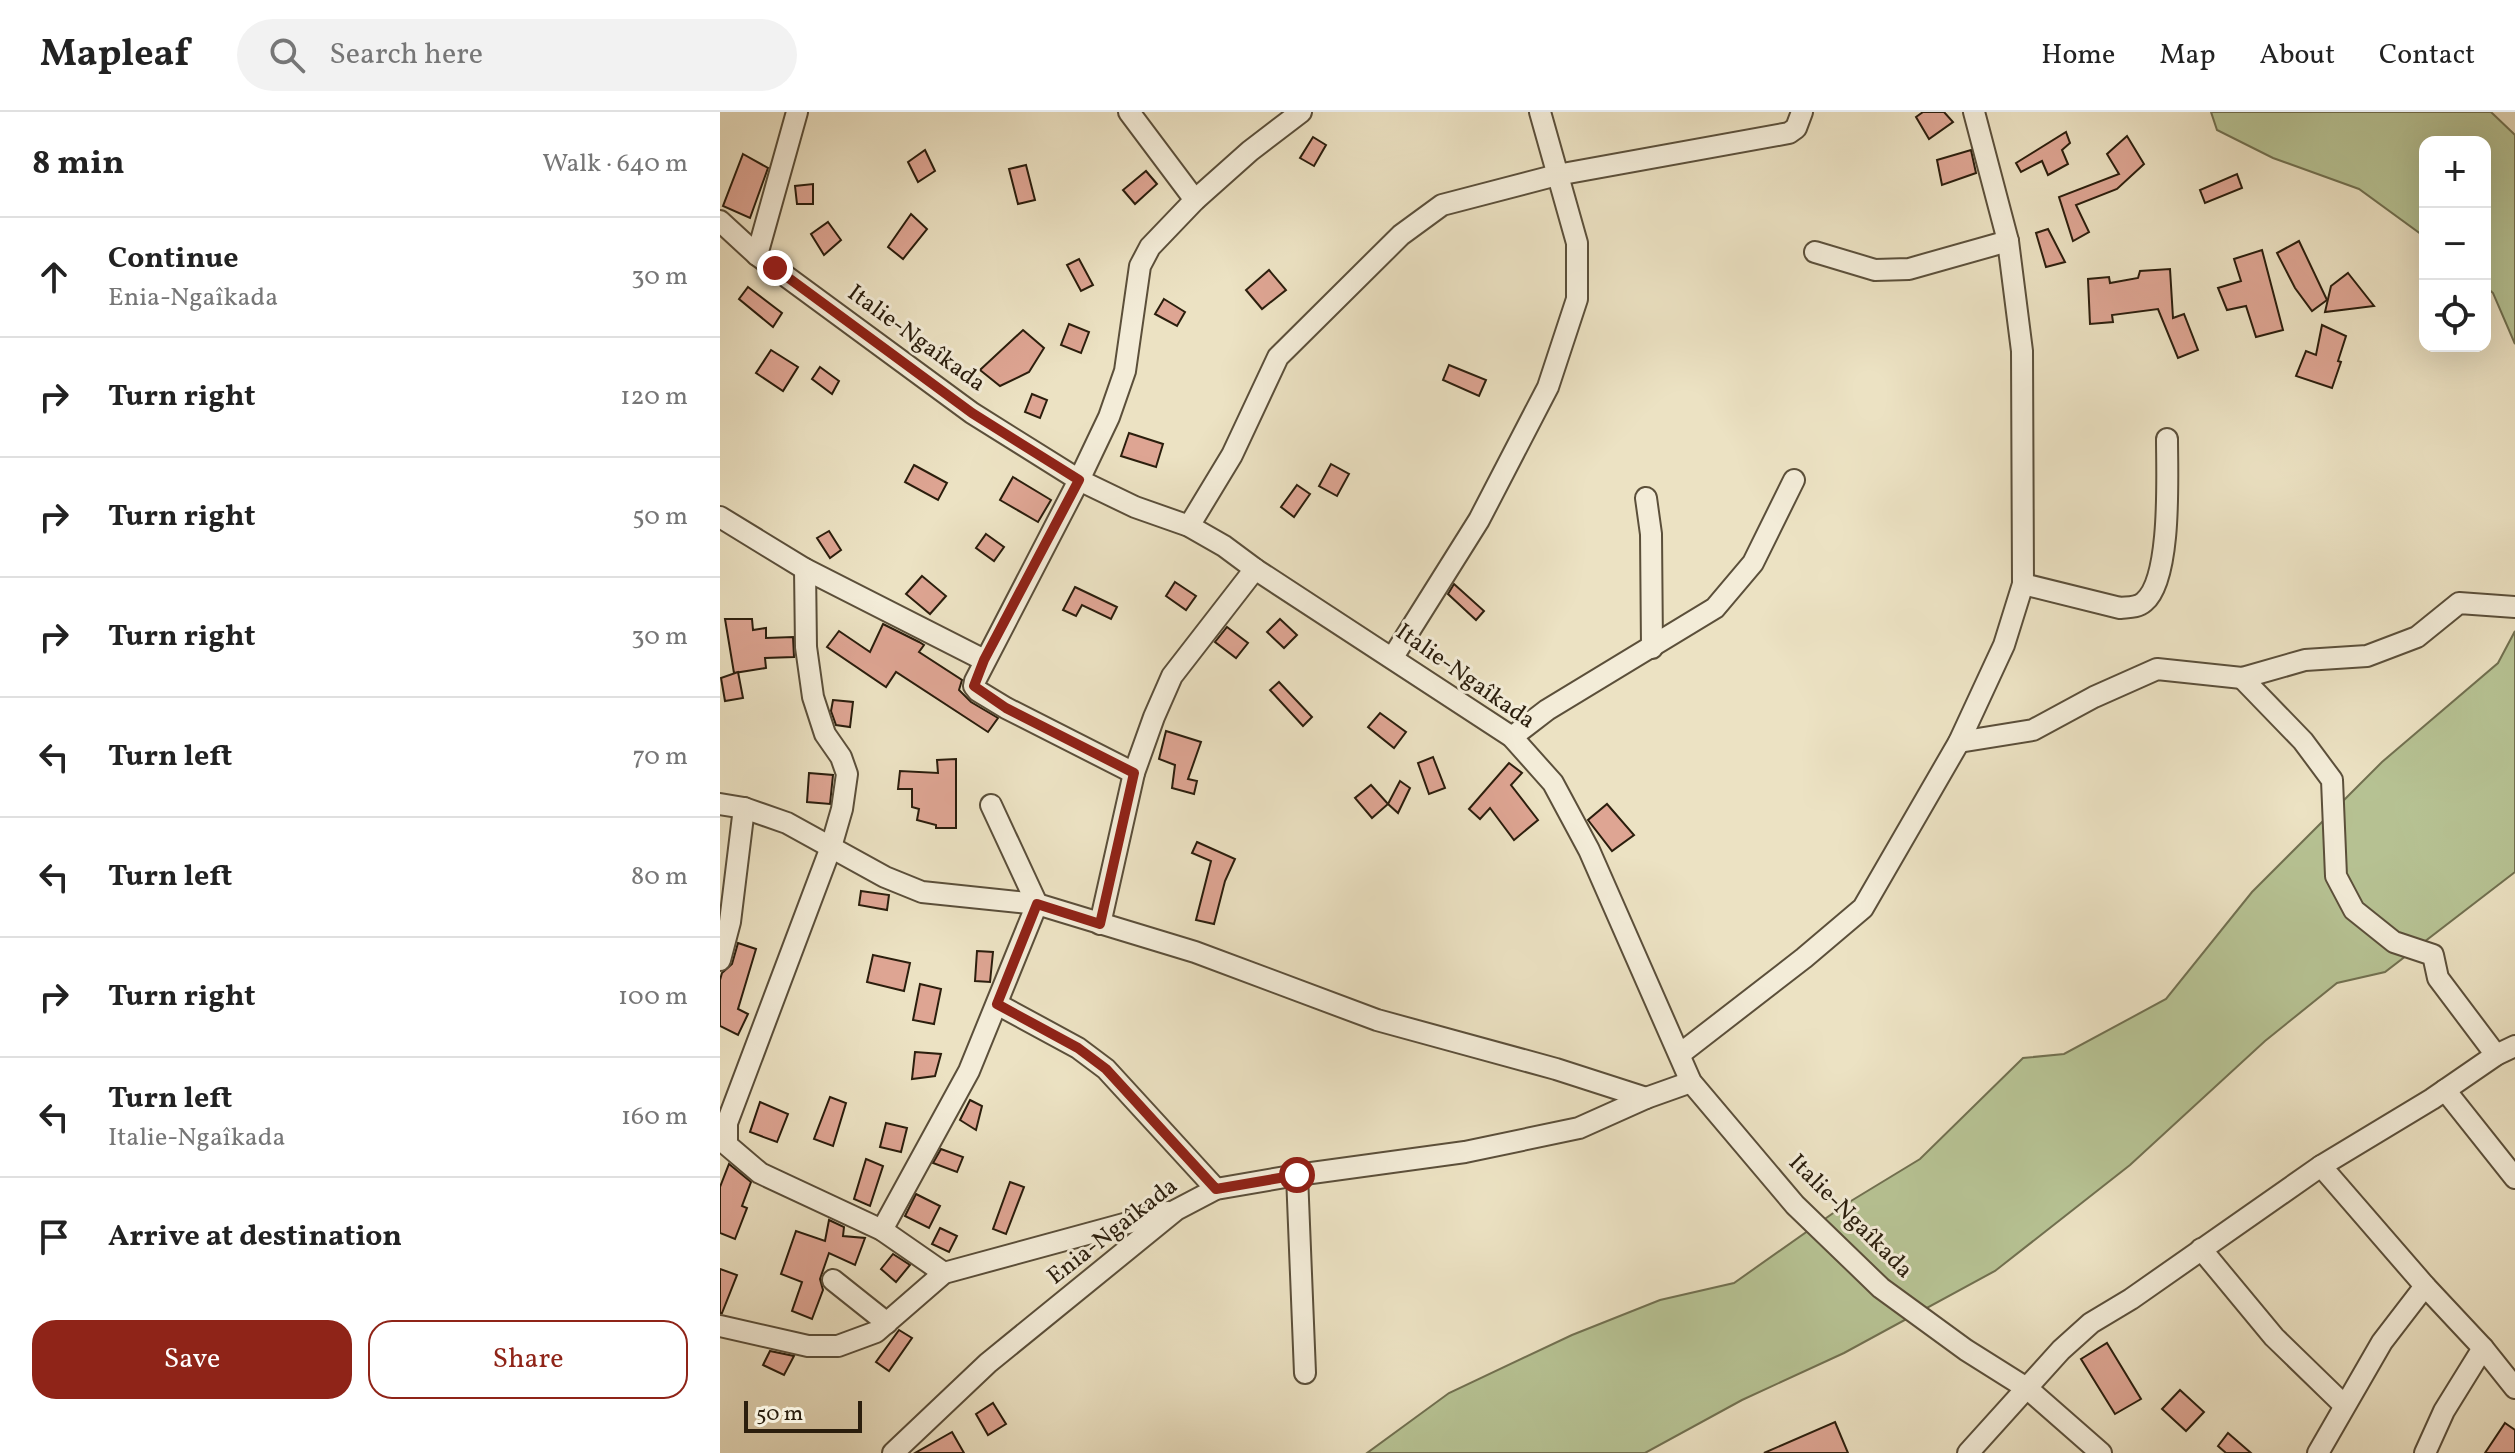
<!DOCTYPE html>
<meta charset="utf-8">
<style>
body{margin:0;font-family:Vollkorn,serif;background:#f2f2f2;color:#222}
.controls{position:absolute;right:24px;top:24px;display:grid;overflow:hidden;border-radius:16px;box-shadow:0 8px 32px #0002}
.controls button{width:72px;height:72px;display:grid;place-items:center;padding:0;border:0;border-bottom:2px solid #e0e0e0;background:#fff;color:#222;font:40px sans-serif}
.scale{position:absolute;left:24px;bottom:20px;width:118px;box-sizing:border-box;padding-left:8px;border:4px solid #2b1e0d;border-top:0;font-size:22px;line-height:28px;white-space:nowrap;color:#2b1e0d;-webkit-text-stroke:6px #f3ecd8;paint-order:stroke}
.stop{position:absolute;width:24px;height:24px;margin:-18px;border:6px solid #8f2418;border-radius:50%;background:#fff}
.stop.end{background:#8f2418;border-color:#fff;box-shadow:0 2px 8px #0008}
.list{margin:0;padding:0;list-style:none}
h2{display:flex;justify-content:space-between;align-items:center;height:104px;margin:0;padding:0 32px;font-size:34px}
h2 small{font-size:26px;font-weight:400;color:#767676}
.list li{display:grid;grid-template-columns:52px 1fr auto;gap:24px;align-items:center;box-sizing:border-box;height:120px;padding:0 32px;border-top:2px solid #e0e0e0}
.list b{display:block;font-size:30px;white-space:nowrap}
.list p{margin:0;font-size:26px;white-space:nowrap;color:#767676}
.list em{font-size:26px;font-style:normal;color:#767676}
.actions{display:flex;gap:16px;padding:24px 32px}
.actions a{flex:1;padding:18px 0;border:2px solid #8f2418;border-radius:24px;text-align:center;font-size:28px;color:#8f2418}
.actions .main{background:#8f2418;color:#fff}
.icon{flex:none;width:44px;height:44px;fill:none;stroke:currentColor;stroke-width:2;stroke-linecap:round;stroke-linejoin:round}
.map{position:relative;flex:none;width:1795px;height:1341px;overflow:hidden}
header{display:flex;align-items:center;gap:48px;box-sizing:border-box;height:112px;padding:0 40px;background:#fff;border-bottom:2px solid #e0e0e0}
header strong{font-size:38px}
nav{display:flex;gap:44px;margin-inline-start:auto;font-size:28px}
.search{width:560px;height:72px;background:#f2f2f2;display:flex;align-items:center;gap:20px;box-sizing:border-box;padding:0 28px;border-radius:44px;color:#767676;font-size:30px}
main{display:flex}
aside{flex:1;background:#fff}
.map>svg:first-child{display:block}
.green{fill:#b7c394;stroke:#717050;stroke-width:2}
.building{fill:#dea593;stroke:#2b1e0d;stroke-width:2}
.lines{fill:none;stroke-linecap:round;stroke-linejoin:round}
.minor-casing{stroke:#5b4f3a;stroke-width:24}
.minor{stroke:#f3ecd8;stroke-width:20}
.route{stroke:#8f2418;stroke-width:10}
.labels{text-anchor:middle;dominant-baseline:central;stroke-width:6;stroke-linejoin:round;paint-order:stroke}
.street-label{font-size:24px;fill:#2b1e0d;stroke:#f3ecd8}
</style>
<header>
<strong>Mapleaf</strong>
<div class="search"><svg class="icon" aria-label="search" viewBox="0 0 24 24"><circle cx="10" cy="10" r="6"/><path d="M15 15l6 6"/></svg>Search here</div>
<nav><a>Home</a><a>Map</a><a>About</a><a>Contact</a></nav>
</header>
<main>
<aside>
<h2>8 min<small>Walk · 640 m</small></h2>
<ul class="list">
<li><svg class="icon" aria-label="ahead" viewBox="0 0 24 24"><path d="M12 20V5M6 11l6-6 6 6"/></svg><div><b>Continue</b><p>Enia-Ngaîkada</p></div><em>30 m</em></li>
<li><svg class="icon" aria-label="right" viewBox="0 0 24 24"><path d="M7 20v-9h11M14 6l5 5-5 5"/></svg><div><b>Turn right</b></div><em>120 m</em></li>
<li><svg class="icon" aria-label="right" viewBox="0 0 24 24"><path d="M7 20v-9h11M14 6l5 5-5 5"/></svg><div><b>Turn right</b></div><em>50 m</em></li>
<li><svg class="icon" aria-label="right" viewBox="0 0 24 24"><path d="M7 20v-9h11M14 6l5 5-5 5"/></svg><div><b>Turn right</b></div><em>30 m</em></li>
<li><svg class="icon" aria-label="left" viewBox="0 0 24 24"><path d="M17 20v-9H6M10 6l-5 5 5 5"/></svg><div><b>Turn left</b></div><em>70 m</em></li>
<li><svg class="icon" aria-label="left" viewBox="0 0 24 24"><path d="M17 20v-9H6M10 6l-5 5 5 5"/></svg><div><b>Turn left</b></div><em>80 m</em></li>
<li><svg class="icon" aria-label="right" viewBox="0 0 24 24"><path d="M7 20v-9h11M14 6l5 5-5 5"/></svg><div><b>Turn right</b></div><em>100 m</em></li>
<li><svg class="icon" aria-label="left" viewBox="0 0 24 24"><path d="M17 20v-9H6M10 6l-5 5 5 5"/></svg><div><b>Turn left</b><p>Italie-Ngaîkada</p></div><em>160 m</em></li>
<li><svg class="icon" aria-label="arrive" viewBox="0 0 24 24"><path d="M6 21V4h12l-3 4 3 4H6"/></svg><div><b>Arrive at destination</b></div></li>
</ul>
<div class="actions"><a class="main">Save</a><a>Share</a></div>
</aside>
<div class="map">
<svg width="1795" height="1341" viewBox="0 0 1795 1341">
<rect width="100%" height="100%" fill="#ece2c3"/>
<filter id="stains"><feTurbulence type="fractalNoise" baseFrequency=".0025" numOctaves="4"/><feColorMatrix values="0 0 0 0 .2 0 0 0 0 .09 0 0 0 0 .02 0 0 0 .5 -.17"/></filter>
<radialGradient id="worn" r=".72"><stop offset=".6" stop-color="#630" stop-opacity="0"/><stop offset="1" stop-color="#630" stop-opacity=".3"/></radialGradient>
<g class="green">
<polygon points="1491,0 1771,0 1795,23 1795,232 1773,181 1765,174 1765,30 1705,30 1705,125 1639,77 1553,46 1497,18"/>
<polygon points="1795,519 1795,760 1665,860 1617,871 1545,929 1410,1053 1275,1159 1124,1241 1022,1288 925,1341 647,1341 729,1281 852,1223 940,1188 1014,1171 1126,1092 1200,1047 1303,946 1344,942 1446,887 1532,780 1662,650 1778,551"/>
</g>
<g class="building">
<polygon points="1203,0 1224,0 1233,10 1209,27 1196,5"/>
<polygon points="1346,20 1350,31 1342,38 1348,52 1328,63 1322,49 1301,60 1296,51"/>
<polygon points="1407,24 1424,52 1397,77 1356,93 1369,120 1353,129 1339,85 1399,62 1387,42"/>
<polygon points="593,25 606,33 594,54 580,46"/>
<polygon points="205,38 215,59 198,70 188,50"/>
<polygon points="1251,38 1256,61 1222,73 1217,48"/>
<polygon points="23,42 48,56 30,106 3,94"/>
<polygon points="306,53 315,88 298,92 289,57"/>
<polygon points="426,59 437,72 415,92 403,78"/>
<polygon points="1517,62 1522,76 1485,91 1480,78"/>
<polygon points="93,72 93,92 77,92 75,74"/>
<polygon points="191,102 207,117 183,147 168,135"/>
<polygon points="108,110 121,128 104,143 91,122"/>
<polygon points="1328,117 1345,150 1326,155 1316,121"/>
<polygon points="1579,129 1607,188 1592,199 1575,176 1557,141"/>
<polygon points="1542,138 1563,218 1536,225 1526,194 1507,198 1498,176 1521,169 1514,147"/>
<polygon points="359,147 373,173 361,179 347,153"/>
<polygon points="1450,157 1453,206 1464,202 1478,238 1458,246 1438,197 1392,203 1393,210 1370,212 1368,167 1389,165 1390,171 1418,166 1420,159"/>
<polygon points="549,158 566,178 542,197 526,178"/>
<polygon points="1628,161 1654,194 1605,200 1611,174"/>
<polygon points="28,175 62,201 53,215 19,187"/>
<polygon points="444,187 465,200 457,214 435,202"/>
<polygon points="349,212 369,220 361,241 341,233"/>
<polygon points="1602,213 1626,224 1618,249 1621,250 1612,276 1576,264 1586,239 1596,243"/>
<polygon points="303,218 324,236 309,260 280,274 260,258"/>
<polygon points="51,238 78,255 63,279 36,261"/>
<polygon points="729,253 766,268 759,284 723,268"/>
<polygon points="100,255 119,269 112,282 92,267"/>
<polygon points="312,282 327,288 320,306 305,300"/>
<polygon points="409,321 443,332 436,355 401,344"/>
<polygon points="611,352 629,362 617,384 599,374"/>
<polygon points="194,353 227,371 218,388 185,370"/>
<polygon points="293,365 331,388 318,410 280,388"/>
<polygon points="577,373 590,382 574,405 561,395"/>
<polygon points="109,419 121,438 110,446 97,426"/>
<polygon points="266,422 284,435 274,449 256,436"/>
<polygon points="202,464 226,484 210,502 186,482"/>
<polygon points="455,470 476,484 466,498 446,484"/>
<polygon points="734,472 764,499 756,508 728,482"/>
<polygon points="355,475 397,495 391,507 362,493 356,504 343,498"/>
<polygon points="5,507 32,507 33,518 46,516 46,526 73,525 74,545 45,546 46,556 14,561"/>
<polygon points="560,507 577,523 564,536 547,520"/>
<polygon points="163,512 199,530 204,533 199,540 242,568 239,578 251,590 278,606 268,620 176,560 166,575 107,535 119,519 150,540"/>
<polygon points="507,515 528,531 516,546 495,530"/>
<polygon points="18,560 23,586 5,589 1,566"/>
<polygon points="559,570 592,605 583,614 550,578"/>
<polygon points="113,588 133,590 130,615 116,613 111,599"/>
<polygon points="660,601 686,620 674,636 648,615"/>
<polygon points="446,619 481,630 468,667 477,669 474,682 452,676 455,653 439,647"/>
<polygon points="713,645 725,676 709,682 698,651"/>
<polygon points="236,647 236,716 216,716 216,713 197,708 199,697 192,695 192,677 178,677 180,659 218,661 217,648"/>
<polygon points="789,651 802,661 791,673 818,708 794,728 770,696 760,707 749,697"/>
<polygon points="89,661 113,663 110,692 87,690"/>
<polygon points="680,669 690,676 678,701 668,692"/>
<polygon points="651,673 668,692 652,706 635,686"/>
<polygon points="887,692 914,723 892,739 868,708"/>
<polygon points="477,730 515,747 505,769 494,812 476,808 491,749 472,741"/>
<polygon points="141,779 169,783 167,798 139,793"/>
<polygon points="18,831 36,837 18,897 28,902 18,923 0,914 0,868 2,861 12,852"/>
<polygon points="257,839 273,840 270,870 255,869"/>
<polygon points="153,843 190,851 184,879 147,870"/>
<polygon points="200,872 221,877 214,912 193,908"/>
<polygon points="195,940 221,942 215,964 192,967"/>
<polygon points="110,985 126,991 113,1034 94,1027"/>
<polygon points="250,988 262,994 256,1018 240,1008"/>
<polygon points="40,990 68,1002 57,1030 30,1020"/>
<polygon points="166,1011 187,1016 181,1040 160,1035"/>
<polygon points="221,1037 243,1045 237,1060 213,1051"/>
<polygon points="146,1047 163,1054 150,1094 134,1087"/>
<polygon points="9,1052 31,1070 22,1094 27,1096 15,1127 0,1121 0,1075"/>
<polygon points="290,1070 304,1075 286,1122 273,1117"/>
<polygon points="196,1082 220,1094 209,1116 185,1104"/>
<polygon points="109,1108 124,1115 123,1124 145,1126 135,1153 109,1141 100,1167 103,1178 92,1207 72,1199 82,1170 61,1162 76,1119 105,1129"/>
<polygon points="220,1116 237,1124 229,1140 212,1132"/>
<polygon points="173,1142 190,1153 176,1170 161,1157"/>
<polygon points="0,1157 17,1163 2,1201 0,1201"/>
<polygon points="179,1218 192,1226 169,1259 156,1250"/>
<polygon points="1387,1231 1421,1287 1395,1302 1361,1247"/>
<polygon points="50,1239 74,1244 64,1263 43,1253"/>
<polygon points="1460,1278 1484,1300 1466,1319 1442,1297"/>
<polygon points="273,1291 286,1312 268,1323 256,1302"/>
<polygon points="1115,1310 1128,1341 1044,1341"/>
<polygon points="1785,1311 1795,1318 1795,1341 1765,1341"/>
<polygon points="232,1320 244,1341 195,1341"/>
<polygon points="1508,1321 1531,1341 1506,1341 1498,1334"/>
</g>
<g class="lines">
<g class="minor-casing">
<g id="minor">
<polyline points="409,0 475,88"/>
<polyline points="0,109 37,143 252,301 359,368 415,395 469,414 504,434 535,457 792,625 833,671 869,738 971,970 1075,1093 1161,1176 1246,1238 1308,1277 1381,1341"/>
<polyline points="1095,140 1155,158 1189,157 1288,129"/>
<polyline points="37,143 77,0"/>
<polyline points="926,386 931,422 932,536"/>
<polyline points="0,405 85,457 264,548"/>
<polyline points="469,414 512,343 558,245 681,123 722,93 837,63 1069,21 1076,16 1082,0"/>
<polyline points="85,457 86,535 93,585 105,622 121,645 127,662 122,697 111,735 7,1011 7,1033 40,1061 162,1118 224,1161"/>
<path d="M1303,472l97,24c8,-1 17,0 24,-6 28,-23 23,-128 23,-163"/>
<polyline points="673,545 759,408 828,275 857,187 857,131 820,0"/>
<polyline points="1522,566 1583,629 1612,668 1616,764 1634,798 1674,830 1713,843 1718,866 1776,943"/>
<polyline points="792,625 827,598 995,496 1033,451 1074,368"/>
<polyline points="1239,630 1313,618 1374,585 1437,557 1522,566 1585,548 1647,544 1697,525 1739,491 1795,495"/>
<polyline points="414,661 286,596 258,579 254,574 255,569 359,368 389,305 405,259 420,154 430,135 475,88 530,39 581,0"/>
<polyline points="0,692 24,696 67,711 165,765 202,780 317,792 475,840 657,908 836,957 926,986"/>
<polyline points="380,812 414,661 434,605 452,564 535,457"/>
<polyline points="0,848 10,810 24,696"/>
<polyline points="277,892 358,936 386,957 496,1077"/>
<polyline points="960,942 1084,846 1143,796 1239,630 1284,533 1303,472 1302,239 1288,129 1254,0"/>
<polyline points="1725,978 1795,1066"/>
<polyline points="1601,1054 1705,1174 1763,1236 1795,1276"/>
<polyline points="577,1063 585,1261"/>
<polyline points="162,1118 249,959 317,792 271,693"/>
<polyline points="1481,1137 1554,1225 1624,1293"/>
<polyline points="113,1168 167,1211"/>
<polyline points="0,1214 88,1234 118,1234 156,1220 224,1161 448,1100"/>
<polyline points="173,1341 268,1251 456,1098 496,1077 577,1063 745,1040 859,1016 926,986 971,970"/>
<polyline points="1248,1341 1341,1238 1371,1211 1411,1187 1601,1054 1712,987 1776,943 1795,934"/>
<polyline points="1598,1341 1662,1230 1705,1174"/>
<polyline points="1705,1341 1724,1299 1763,1236"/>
</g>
</g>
<use href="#minor" class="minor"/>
</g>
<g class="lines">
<polyline class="route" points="55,156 252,301 359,368 264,548 254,574 286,596 414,661 380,812 317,792 277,892 358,936 386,957 496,1077 577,1063"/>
</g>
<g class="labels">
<g class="street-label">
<text transform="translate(196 227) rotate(36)">Italie-Ngaîkada</text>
<text transform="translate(745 565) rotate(35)">Italie-Ngaîkada</text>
<text transform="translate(1130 1105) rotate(45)">Italie-Ngaîkada</text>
<text transform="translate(393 1120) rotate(-38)">Enia-Ngaîkada</text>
</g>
</g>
<rect width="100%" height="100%" filter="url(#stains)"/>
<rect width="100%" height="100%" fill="url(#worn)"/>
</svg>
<div class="controls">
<button>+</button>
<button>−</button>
<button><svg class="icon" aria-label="locate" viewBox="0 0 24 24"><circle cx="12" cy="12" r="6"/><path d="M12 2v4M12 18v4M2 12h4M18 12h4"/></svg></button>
</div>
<div class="scale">50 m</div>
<div class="stop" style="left:577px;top:1063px"></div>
<div class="stop end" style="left:55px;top:156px"></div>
</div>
</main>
